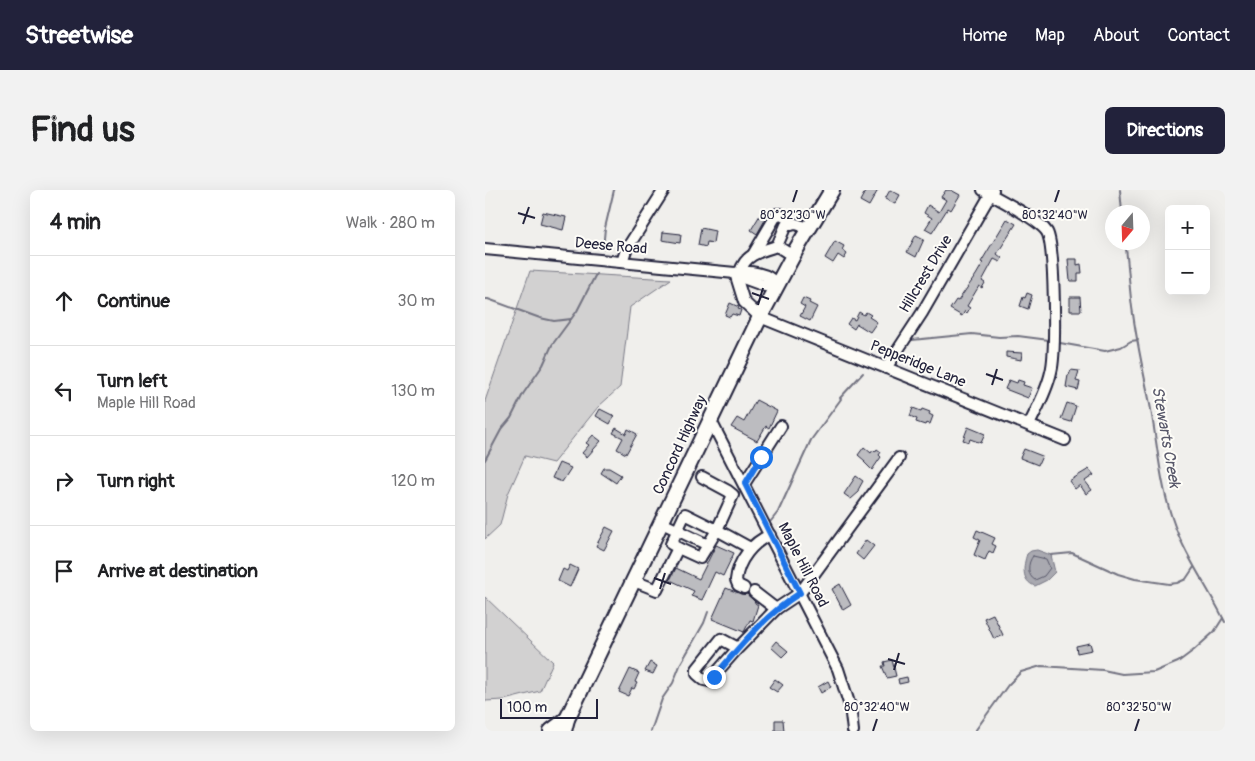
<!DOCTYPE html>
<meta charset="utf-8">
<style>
body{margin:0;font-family:Pangolin,sans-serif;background:#f2f2f2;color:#202124}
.controls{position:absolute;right:15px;top:15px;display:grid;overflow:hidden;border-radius:8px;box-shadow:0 5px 20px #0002}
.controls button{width:45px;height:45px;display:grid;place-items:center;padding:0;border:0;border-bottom:1px solid #e0e0e0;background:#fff;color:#202124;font:25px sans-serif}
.compass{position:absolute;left:620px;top:15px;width:45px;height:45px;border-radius:50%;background:#fff;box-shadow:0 5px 20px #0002;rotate:199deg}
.scale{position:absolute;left:15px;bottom:12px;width:98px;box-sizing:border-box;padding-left:5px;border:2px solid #22223b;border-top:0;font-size:14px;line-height:18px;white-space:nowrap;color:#22223b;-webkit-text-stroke:4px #fdfcf7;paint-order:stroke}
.stop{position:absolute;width:15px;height:15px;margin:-11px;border:4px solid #1a73e8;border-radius:50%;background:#fff}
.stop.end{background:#1a73e8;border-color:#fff;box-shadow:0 1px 5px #0008}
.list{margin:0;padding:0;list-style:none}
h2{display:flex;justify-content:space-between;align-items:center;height:65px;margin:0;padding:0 20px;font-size:21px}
h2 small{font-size:16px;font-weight:400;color:#757577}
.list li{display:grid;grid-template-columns:32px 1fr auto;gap:15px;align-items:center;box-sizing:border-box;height:90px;padding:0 20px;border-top:1px solid #e0e0e0}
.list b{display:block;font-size:19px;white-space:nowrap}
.list p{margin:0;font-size:16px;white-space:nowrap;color:#757577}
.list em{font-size:16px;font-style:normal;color:#757577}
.icon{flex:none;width:28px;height:28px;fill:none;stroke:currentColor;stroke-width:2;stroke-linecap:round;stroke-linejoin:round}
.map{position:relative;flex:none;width:740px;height:541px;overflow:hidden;border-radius:8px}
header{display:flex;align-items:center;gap:30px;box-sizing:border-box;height:70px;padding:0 25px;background:#22223b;color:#fff}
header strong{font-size:24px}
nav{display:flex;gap:28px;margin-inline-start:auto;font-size:18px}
.intro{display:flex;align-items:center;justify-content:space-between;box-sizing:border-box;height:120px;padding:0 30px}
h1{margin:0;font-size:35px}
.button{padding:12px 22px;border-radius:8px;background:#22223b;color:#fff;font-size:18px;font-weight:700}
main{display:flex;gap:30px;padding:0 30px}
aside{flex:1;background:#fff;border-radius:8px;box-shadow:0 5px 20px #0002}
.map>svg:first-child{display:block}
.green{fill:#d2d1d1;stroke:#7a7a86}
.water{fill:#a9a9b0;stroke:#737381}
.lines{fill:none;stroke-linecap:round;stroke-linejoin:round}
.shore{stroke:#58586a;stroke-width:1}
.stream{stroke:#737381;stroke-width:2}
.building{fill:#bcbcc0;stroke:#22223b}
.minor-casing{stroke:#22223b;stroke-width:14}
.highway-casing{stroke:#22223b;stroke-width:18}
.minor{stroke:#fdfcf7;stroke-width:10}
.highway{stroke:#fdfcf7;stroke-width:14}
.route{stroke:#1a73e8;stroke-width:6}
.ticks{fill:none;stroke:#22223b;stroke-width:2}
.labels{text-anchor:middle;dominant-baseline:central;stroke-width:4;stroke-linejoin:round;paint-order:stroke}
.street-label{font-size:15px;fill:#22223b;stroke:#fdfcf7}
.water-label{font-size:16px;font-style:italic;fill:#58586a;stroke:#fdfcf7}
.ticks-label{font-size:12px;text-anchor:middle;fill:#22223b;stroke:#fdfcf7;stroke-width:4;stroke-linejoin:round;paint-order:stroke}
</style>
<header>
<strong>Streetwise</strong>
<nav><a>Home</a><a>Map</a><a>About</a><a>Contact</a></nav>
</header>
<div class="intro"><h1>Find us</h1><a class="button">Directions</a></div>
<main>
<aside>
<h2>4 min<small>Walk · 280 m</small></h2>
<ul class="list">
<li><svg class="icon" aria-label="ahead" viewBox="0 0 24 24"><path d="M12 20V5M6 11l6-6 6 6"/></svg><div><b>Continue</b></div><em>30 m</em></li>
<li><svg class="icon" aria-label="left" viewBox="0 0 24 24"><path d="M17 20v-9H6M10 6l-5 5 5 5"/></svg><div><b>Turn left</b><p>Maple Hill Road</p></div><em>130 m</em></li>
<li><svg class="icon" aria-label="right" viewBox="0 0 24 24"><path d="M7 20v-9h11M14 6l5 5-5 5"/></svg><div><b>Turn right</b></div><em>120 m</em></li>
<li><svg class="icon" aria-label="arrive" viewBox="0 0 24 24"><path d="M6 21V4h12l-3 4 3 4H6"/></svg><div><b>Arrive at destination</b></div></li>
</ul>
</aside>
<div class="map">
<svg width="740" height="541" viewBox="0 0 740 541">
<rect width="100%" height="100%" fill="#f0efec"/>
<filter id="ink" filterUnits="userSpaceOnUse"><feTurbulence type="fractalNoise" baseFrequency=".02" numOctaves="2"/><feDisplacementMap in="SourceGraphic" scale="10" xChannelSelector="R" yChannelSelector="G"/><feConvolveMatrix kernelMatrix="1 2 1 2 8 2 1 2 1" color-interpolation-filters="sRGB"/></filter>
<g filter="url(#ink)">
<g class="green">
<polygon points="45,81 186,89 145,117 135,197 113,217 68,273 40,266 23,304 15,335 0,349 0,211"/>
<polygon points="0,407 68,472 55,501 19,510 0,511"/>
</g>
<path class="water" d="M552,360l14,5 4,17 -8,8 -12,6c-14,-5 -12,-20 -8,-32l4,-3z"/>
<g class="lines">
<path class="shore" d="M548,366l13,3 4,9 -6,8 -9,4c-8,-4 -8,-17 -2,-24z"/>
<g class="stream">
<polyline points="635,0 637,22"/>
<path d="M640,52c4,24 4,48 8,72 4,28 10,57 16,85 8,40 10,80 23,119 12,37 36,69 53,104"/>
<polyline points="118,59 120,38 129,0"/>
<polyline points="0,109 3,109 55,128 69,131 86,129"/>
<polyline points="427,150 487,144 514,147 533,146 564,150"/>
<polyline points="575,153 620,161 636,157 646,151 653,150"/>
<polyline points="0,270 16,240 26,228 38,204 58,175 67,155 92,121 111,84"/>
<polyline points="286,331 293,322 326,250 356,209 355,208 378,183"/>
<polyline points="566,365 587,363 633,384 650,389 684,394 692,393 701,389 709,377"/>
<polyline points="166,541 177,509 188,493 196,473 219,433 223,422"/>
<polyline points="490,541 523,495 536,482 556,476 618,480 637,484 669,482 693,472 709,460 729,442 738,428"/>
</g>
</g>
<g class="building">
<polygon points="381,0 393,0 384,16 375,11"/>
<polygon points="405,0 415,5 410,14 400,9"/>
<polygon points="461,0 466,0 475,5 466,20 463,18 447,43 440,39 447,28 439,23 443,15 454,22 461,10 456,7"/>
<polygon points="278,20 284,23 272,44 266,40"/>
<polygon points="58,22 81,27 78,40 55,34"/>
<polygon points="522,29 531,34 512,64 517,68 515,72 509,69 497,91 500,93 497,98 494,96 482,116 485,118 482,123 480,121 477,126 465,119 471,110 473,111 491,85 498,73 496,72"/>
<polygon points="216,38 230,41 228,53 222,52 221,57 213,55"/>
<polygon points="178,42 196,44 195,53 177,50"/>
<polygon points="431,45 439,49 431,67 422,62"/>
<polygon points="350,51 359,56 357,60 362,64 359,69 353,65 348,73 340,68"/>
<polygon points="583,69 592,69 592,75 596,74 597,83 593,83 593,91 585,91"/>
<polygon points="542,103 547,105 543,119 535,116 538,107 540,108"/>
<polygon points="585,107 595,107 596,121 585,121"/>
<polygon points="318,108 325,111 324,113 332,117 325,131 315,126 320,117 315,114"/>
<polygon points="245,113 254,117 253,119 256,120 254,126 247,124 245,127 240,125"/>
<polygon points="374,122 379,125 381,122 386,125 384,127 392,132 385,142 372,134 369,139 362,134 366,128 370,130"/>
<polygon points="521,162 537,163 536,170 521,167"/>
<polygon points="586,180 594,181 591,191 595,192 593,200 581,197 583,185 584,185"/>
<polygon points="524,190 532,193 533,190 539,192 538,195 547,198 543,208 520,199"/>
<polygon points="271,210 292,221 284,238 281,236 272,251 246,237 252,228 259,232"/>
<polygon points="582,213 591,216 586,232 576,229"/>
<polygon points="428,218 436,221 437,219 445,222 444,224 448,226 445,234 441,233 440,235 431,232 432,229 425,226"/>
<polygon points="115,219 129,226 125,234 111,226"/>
<polygon points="483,237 500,244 496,253 485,249 484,252 478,250"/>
<polygon points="131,238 141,244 143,239 152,244 141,264 132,259 138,248 128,243"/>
<polygon points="108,245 116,251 102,267 97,263 104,255 101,253"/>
<polygon points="379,257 386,263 388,260 390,262 392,259 396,262 394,265 396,267 387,280 379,272 380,271 373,265"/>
<polygon points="539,259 557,266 553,275 535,268"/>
<polygon points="74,273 86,278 77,292 67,288"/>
<polygon points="119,278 124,278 136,285 131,293 116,283"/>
<polygon points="604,279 609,285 600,291 607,300 601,304 595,295 590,299 584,291"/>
<polygon points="371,286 378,291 373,300 374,302 366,309 359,304"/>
<polygon points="121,337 129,341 119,360 111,356"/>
<polygon points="492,340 510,348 507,354 511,356 508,363 504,361 500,370 489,365 495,350 489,347"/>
<polygon points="381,350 389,356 378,370 371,364"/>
<polygon points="231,355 249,363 238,386 230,382 217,410 206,406 209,401 185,390 191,378 214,389"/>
<polygon points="85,375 93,379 85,397 73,391 78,379 82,381"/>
<polygon points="355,394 366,415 358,420 347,399"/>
<polygon points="241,398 256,404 262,404 270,412 270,413 273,415 268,431 265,430 259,442 227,429"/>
<polygon points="508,424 518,445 509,449 499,428"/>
<polygon points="291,451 303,461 297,467 286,457"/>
<polygon points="605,453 607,460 592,463 591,456"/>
<polygon points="407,470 411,486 402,488 397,476 400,476 399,472"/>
<polygon points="165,472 172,476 168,484 160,481"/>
<polygon points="145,479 154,483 150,492 152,493 149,499 147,498 143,506 134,502"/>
<polygon points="422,487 423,492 414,494 413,489"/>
<polygon points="290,489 298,495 292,502 284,497"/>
<polygon points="343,491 346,497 336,503 333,497"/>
<polygon points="290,530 298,530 299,541 290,541"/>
</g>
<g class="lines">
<g class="minor-casing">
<g id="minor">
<path d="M498,0c15,9 56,29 64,42 8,15 9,122 4,140 -4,19 -14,36 -22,53"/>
<path d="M0,59l250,24c15,-3 33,0 42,11l-12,2 -22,-8 -8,-5"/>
<path d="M269,63l23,-39c8,-1 11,5 14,11"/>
<polyline points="308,66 292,56 301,35 311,34 324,38"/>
<polyline points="137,72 141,60 179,0"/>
<path d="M255,82c5,-18 21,-21 37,-26"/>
<polyline points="250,83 259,112 275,127 580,250"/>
<polyline points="401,178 437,123 508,0"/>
<polyline points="225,229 353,479 365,516 368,541"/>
<polyline points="259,294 296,236"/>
<polyline points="177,333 223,355 232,340 265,358"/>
<polyline points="193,358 215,368 223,355"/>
<polyline points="149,391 172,400 193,358 186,354 200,324 232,340 248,305 243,301 217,287"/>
<path d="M259,398l-6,-3 -2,-5c2,-20 17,-38 34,-45"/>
<polyline points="269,402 291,419 315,403 414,268"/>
<polyline points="253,458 236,449 212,479 212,484 219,490 224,491 253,458 291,419"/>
</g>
</g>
<g class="highway-casing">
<g id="highway">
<polyline points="66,541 82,529"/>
<polyline points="79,541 82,529 275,127 312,58 347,0"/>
</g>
</g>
<use href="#minor" class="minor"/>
<use href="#highway" class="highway"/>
</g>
</g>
<g class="lines" filter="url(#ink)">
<path class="route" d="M229,487c26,-31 51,-62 86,-84l-55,-109 16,-27"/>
</g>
<path class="ticks" d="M308,12l4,-12M570,12l4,-12M33,23l17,5M38,34l6,-17M267,103l17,6M273,115l5,-17M501,184l17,6M507,195l5,-16M169,388l17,6M175,399l5,-16M403,469l17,5M409,480l5,-17M388,541l4,-12M650,541l4,-12"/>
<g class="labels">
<g class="street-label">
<text transform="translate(126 56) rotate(5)">Deese Road</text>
<text transform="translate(441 84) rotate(-59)">Hillcrest Drive</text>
<text transform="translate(433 174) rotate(22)">Pepperidge Lane</text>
<text transform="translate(195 255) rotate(-65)">Concord Highway</text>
<text transform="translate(318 375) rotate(63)">Maple Hill Road</text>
</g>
<g class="water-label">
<text transform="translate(681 247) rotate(80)">Stewarts Creek</text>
</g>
</g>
<g class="ticks-label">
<text x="308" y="29">80°32'30"W</text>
<text x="570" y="29">80°32'40"W</text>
<text x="392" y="521">80°32'40"W</text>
<text x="654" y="521">80°32'50"W</text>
</g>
</svg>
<div class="controls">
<button>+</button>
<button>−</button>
</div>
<svg class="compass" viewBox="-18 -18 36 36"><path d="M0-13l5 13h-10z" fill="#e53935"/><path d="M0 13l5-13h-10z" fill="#757577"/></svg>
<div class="scale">100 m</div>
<div class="stop" style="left:276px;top:267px"></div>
<div class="stop end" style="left:229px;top:487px"></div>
</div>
</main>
